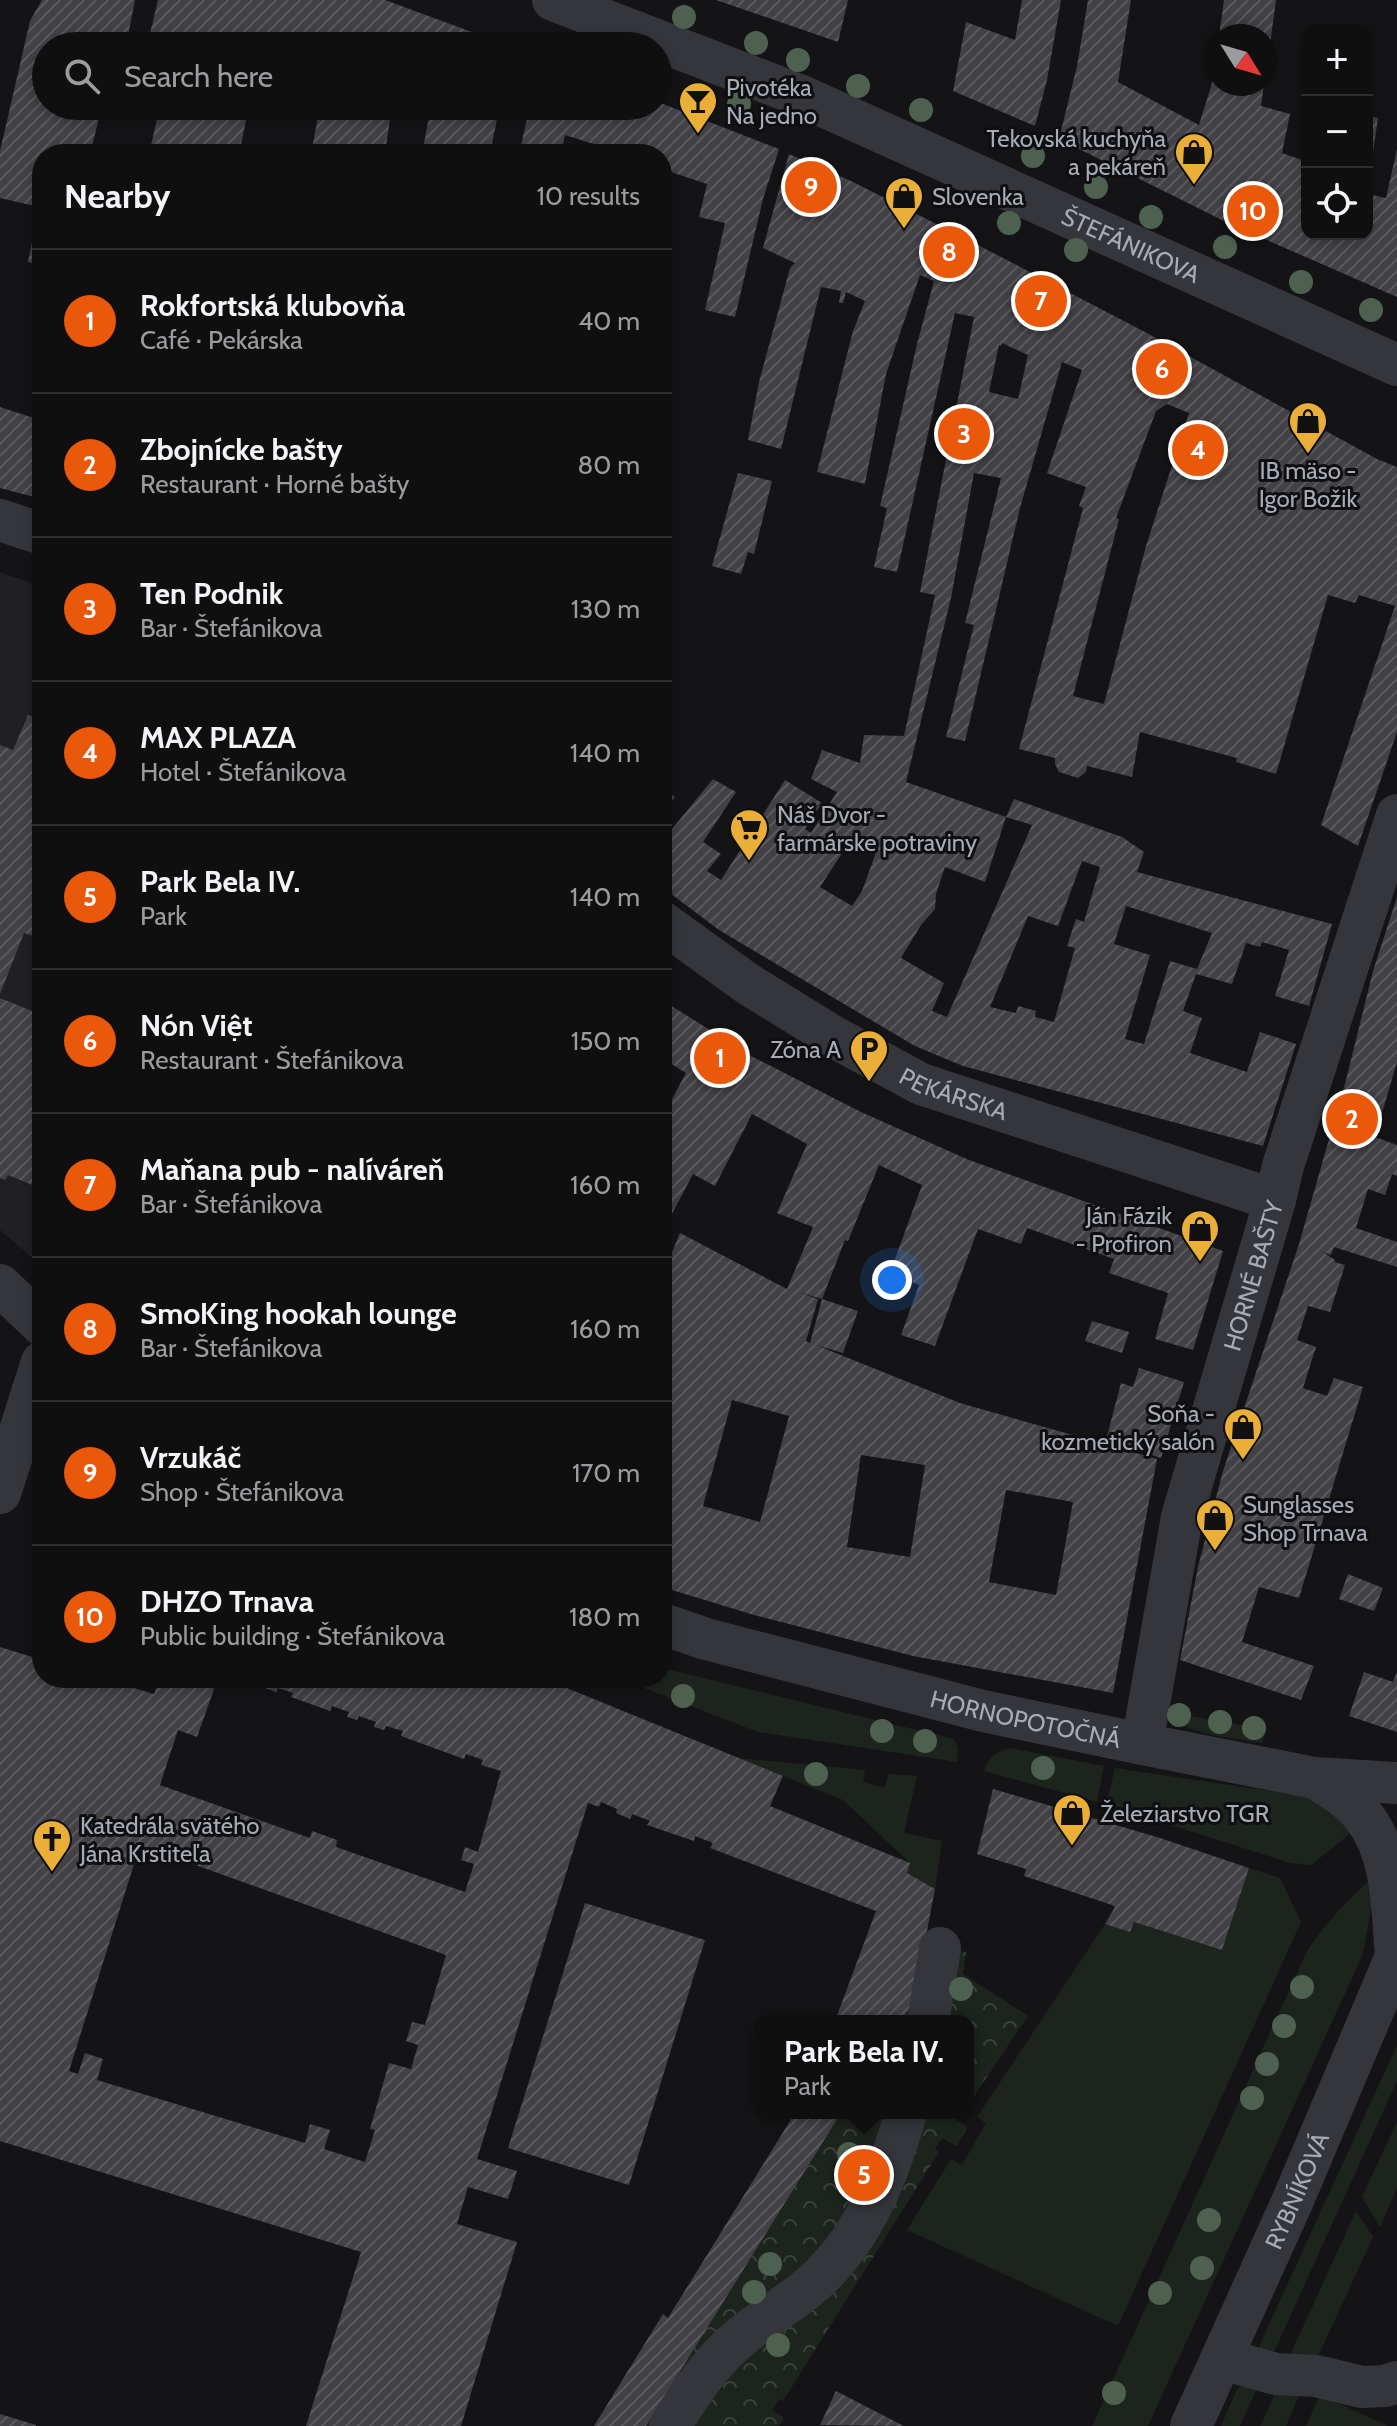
<!DOCTYPE html>
<meta charset="utf-8">
<style>
body{margin:0;font-family:Cabin,sans-serif;background:#1d1d1e;color:#f1f3f6}
.controls{position:absolute;right:24px;top:24px;display:grid;overflow:hidden;border-radius:16px;box-shadow:0 4px 12px #0003}
.controls button{width:72px;height:72px;display:grid;place-items:center;padding:0;border:0;border-bottom:2px solid #2f2f30;background:#0f0f10;color:#f1f3f6;font:40px sans-serif}
.compass{position:absolute;left:1205px;top:24px;width:72px;height:72px;border-radius:50%;background:#0f0f10;box-shadow:0 4px 12px #0003;rotate:127deg}
.you{position:absolute;left:892px;top:1280px;width:28px;height:28px;margin:-20px;border:6px solid #fff;border-radius:50%;background:#1a73e8;box-shadow:0 0 0 12px #1a73e833}
.badge{display:grid;place-items:center;width:52px;height:52px;border-radius:50%;background:#ea580c;color:#fff;font-size:26px;font-weight:700}
.pin{position:absolute;translate:-50% -50%;border:4px solid #fff;box-shadow:0 2px 8px #0006}
.popup{position:absolute;left:754px;top:2015px;width:220px;height:104px;box-sizing:border-box;display:grid;place-content:center;border-radius:16px;background:#0f0f10;filter:drop-shadow(0 2px 6px #0005);font-size:26px;white-space:nowrap;color:#9b9c9f}
.popup b{font-size:30px;color:#f1f3f6}
.popup::after{content:'';position:absolute;left:50%;top:100%;margin-left:-16px;border:16px solid transparent;border-top-color:#0f0f10}
.list{margin:0;padding:0;list-style:none}
h2{display:flex;justify-content:space-between;align-items:center;height:104px;margin:0;padding:0 32px;font-size:34px}
h2 small{font-size:26px;font-weight:400;color:#9b9c9f}
.list li{display:grid;grid-template-columns:52px 1fr auto;gap:24px;align-items:center;box-sizing:border-box;height:144px;padding:0 32px;border-top:2px solid #2f2f30}
.list b{display:block;font-size:30px;white-space:nowrap}
.list p{margin:0;font-size:26px;white-space:nowrap;color:#9b9c9f}
.list em{font-size:26px;font-style:normal;color:#9b9c9f}
.icon{flex:none;width:44px;height:44px;fill:none;stroke:currentColor;stroke-width:2;stroke-linecap:round;stroke-linejoin:round}
.map{position:relative;flex:none;width:1397px;height:2426px;overflow:hidden}
.search{position:absolute;background:#0f0f10;box-shadow:0 4px 12px #0003;left:32px;top:32px;width:640px;height:88px;display:flex;align-items:center;gap:20px;box-sizing:border-box;padding:0 28px;border-radius:44px;color:#9b9c9f;font-size:30px}
.panel{position:absolute;background:#0f0f10;box-shadow:0 4px 12px #0003;left:32px;top:144px;width:640px;height:1544px;border-radius:32px}
.map>svg:first-child{display:block}
.built{fill:#202023}
.grass{fill:#1d241d}
.forest{fill:url(#forest-crowns)}
.building{fill:url(#building-hatch);fill-rule:evenodd}
.lines{fill:none;stroke-linecap:round;stroke-linejoin:round}
.minor{stroke:#35363b;stroke-width:42}
.tree{fill:#4e6150}
.labels{text-anchor:middle;dominant-baseline:central;stroke-width:6;stroke-linejoin:round;paint-order:stroke}
.poi-label{font-size:24px;fill:#a7abb6;stroke:#0f0f11;text-anchor:start}
.street-label{font-size:24px;fill:#a7abb6;stroke:#0f0f11}
</style>
<div class="map">
<svg width="1397" height="2426" viewBox="0 0 1397 2426">
<defs>
<pattern id="forest-crowns" width="20" height="18" patternUnits="userSpaceOnUse" patternTransform="scale(2)"><rect width="20" height="18" fill="#1d241d"/><path d="M2 6a3 3 0 1 1 6 0M12 15a3 3 0 1 1 6 0" fill="none" stroke="#3b413c"/></pattern>
<pattern id="building-hatch" width="6" height="6" patternUnits="userSpaceOnUse" patternTransform="scale(2)"><rect width="6" height="6" fill="#414146"/><path d="M-1 1l2-2M0 6l6-6M5 7l2-2" fill="none" stroke="#5a5a5e"/></pattern>
</defs>
<rect width="100%" height="100%" fill="#141416"/>
<polygon class="built" points="0,572 42,587 42,1266 0,1230"/>
<g class="grass">
<polygon points="662,1668 954,1739 958,1748 957,1762 758,1732 618,1678 662,1678"/>
<path d="M1165,1712l102,17 -5,14c-26,-5 -82,-8 -97,-31z"/>
<path d="M1010,1748l94,18 -7,36 -113,-31c5,-14 12,-19 26,-23z"/>
<polygon points="738,1758 865,1770 863,1782 884,1788 889,1774 917,1776 904,1833 942,1841 935,1889 907,1873 910,1863 843,1800"/>
<polygon points="1115,1768 1332,1800 1355,1830 1311,1865 1290,1863 1106,1804"/>
<polygon points="1249,1868 1280,1878 1301,1922 1118,2326 907,2230 951,2159 962,2165 986,2123 977,2117 1105,1924 1130,1932 1134,1922 1222,1949"/>
<path d="M1370,1880l2,23 -9,51 -215,472h-56l215,-475c18,-28 39,-49 63,-71z"/>
<polygon points="1397,2045 1397,2081 1270,2361 1260,2354 1260,2344"/>
<polygon points="1397,2122 1397,2188 1380,2227 1362,2197"/>
<polygon points="1356,2211 1373,2237 1315,2363 1286,2364"/>
<polygon points="1247,2383 1259,2384 1240,2426 1221,2426 1237,2389"/>
<polygon points="1304,2384 1286,2426 1260,2426 1279,2386"/>
<polygon points="1320,2395 1388,2426 1306,2426"/>
</g>
<g class="forest">
<polygon points="940,1948 966,1952 963,1974 1028,2016 968,2105 968,2021 901,2021 913,2003"/>
<polygon points="841,2113 957,2113 954,2118 968,2127 956,2146 942,2138 935,2149 939,2152 783,2401 779,2399 772,2410 784,2418 779,2426 646,2426"/>
</g>
<g class="building">
<polygon points="42,0 135,0 126,46 46,46 46,106 102,106 90,154 42,154 42,265 28,262 39,207 0,198 0,151 30,21"/>
<polygon points="158,0 385,0 510,46 147,46"/>
<polygon points="716,0 848,0 838,42"/>
<polygon points="1022,0 1061,0 1047,80 1035,126 953,91 966,22 1015,40"/>
<polygon points="1088,0 1131,0 1118,82 1199,125 1213,80 1215,64 1217,64 1217,84 1264,84 1261,106 1290,114 1282,153 1302,160 1307,144 1307,234 1367,234 1367,194 1386,198 1397,149 1397,297 1228,223 1059,139 1077,66"/>
<polygon points="1224,0 1276,0 1267,66 1265,66 1265,36 1219,36"/>
<polygon points="658,102 779,149 763,199 735,317 705,310 725,223 699,217 707,184 662,169 662,154 599,154 600,146 565,135 561,154 519,154 527,119 504,110 501,120 497,119 490,154 422,154 431,106 658,106"/>
<polygon points="160,106 249,106 239,154 149,154"/>
<polygon points="320,106 392,106 385,154 311,154"/>
<polygon points="1367,116 1378,118 1369,179 1367,179"/>
<path d="M789,154l62,27 125,63 169,88 232,127 20,8v265l-39,114 -37,-21 74,-219 -36,-11 -4,8 -27,-8 -52,179 -40,-12 1,-4 -97,-26 -8,45 -45,-11 -1,6 -8,6 -19,-6 -4,-8v-6l-36,-9 64,-241 -4,-2 7,-19 -39,-14 35,-103 -20,-8 -42,146 -55,233 -19,-4 28,-112 -9,-2 36,-145 -27,-5 -23,125 -45,184 100,35 8,-18 108,38 22,15 -7,20 195,52 -23,82 -34,-10 14,-46 -27,-8 -2,5 -14,-4 -14,41 -36,-10 -13,37 19,7 -12,35 57,19 13,-40 36,12 -33,102 -300,-80 -48,-20 -196,-116 -57,-43v-57l6,4 45,-55 23,13 -33,50 18,12 -14,17 14,9 64,-100 37,23 -17,26 6,4 26,-41 -26,-13 11,-29 38,13 4,-28 40,1 31,-141 -15,-3 54,-275 -19,-4 -58,259 -23,-5 13,-59 -7,-2 37,-162 17,-63 -14,-6 -34,99 -21,110 -48,-12 36,-141 12,-30 -19,-9 -3,11h-4l2,-12 -20,-4 -40,162 -33,-9 11,-58 31,-114 5,-5 -32,-15zM1002,343l26,12 -10,44 -29,-7 10,-47 2,1zM1167,404l22,9 -43,133 -42,158 -31,-8 46,-177 -3,-1 40,-107zM1006,817l26,8 -85,192 -15,-6 12,-28 -43,-25 20,-33 14,-16 1,-15 9,-27 40,15zM854,835l25,9 -17,47 -10,15 -32,-19zM1082,861l18,6 -16,55 -8,-3 -9,27 8,2 -21,74 -19,-5 1,-6 -18,-5 -2,7 -26,-6 38,-91 30,10zM1126,906l86,27 -15,36 -27,-8 -26,83 -19,-5 25,-84 -36,-11z"/>
<polygon points="42,404 42,499 0,488 0,407 37,419"/>
<polygon points="738,473 772,481 754,554 748,552 741,574 712,566"/>
<polygon points="28,715 42,721 42,939 24,933 0,994 0,745 13,750"/>
<polygon points="662,788 675,797 662,814"/>
<polygon points="1397,897 1397,1062 1375,1137 1397,1145 1397,1176 1392,1174 1385,1195 1368,1189 1356,1228 1397,1242 1397,1267 1334,1247 1331,1255 1323,1252 1335,1260 1335,1262 1345,1265 1330,1312 1308,1306 1297,1340 1316,1347 1303,1388 1327,1396 1334,1378 1363,1387 1299,1598 1259,1587 1242,1642 1314,1666 1301,1700 1180,1660 1198,1567 1223,1471 1299,1244 1346,1080 1373,971"/>
<polygon points="0,998 42,1015 42,1189 8,1175 5,1180 0,1178"/>
<path d="M662,1000l91,57 108,55 108,48 254,91 -30,99 -38,-11 13,-46 -59,-20 5,-14 -87,-31 -6,16 -43,-15 -43,117 -34,-11 18,-50 -29,-12 32,-88 -43,-20 -31,76 -3,-1 -23,59 -25,-7 21,7 -12,42 4,2 12,-44 36,12 -15,42 -27,-8 144,58 197,56 -44,234 -200,-37 -159,-41 -92,-28v-311l18,-43 107,56 26,-62 -36,-14 30,-69 -55,-30 -37,72 -22,-12 -27,51 -4,-2v-105l24,-45 -24,-15zM732,1400l57,16 -29,106 -57,-16zM861,1455l64,10 -15,92 -63,-10zM1006,1490l67,12 -17,93 -67,-13z"/>
<polygon points="1092,1321 1129,1332 1122,1353 1085,1341"/>
<polygon points="1139,1368 1184,1382 1161,1458 1106,1440 1121,1383 1133,1387"/>
<polygon points="1348,1574 1383,1588 1374,1611 1339,1599"/>
<path d="M0,1647l42,13v18h58l54,16 6,-16h58l-21,59 -19,-7 -18,55 150,53 2,-7 25,9 -1,7 129,45 9,-28 -13,-4 4,-13 13,5 23,-81 -20,-6 2,-5 -17,-6 -2,5 -63,-23 2,-5 -17,-5 -2,4 -10,-3 2,-5 -17,-6 -2,4 -10,-3 2,-5 -17,-6 -2,5 -39,-14 2,-4 -15,-5 -2,4 -37,-14h303l241,98 -13,30 140,57 -3,10 28,16 -22,114 -12,18h-66l41,-110 -166,-63 3,-5 -18,-7 -1,5 -47,-16 3,-4 -18,-7 -2,5 -14,-6 1,-4 -16,-7 -2,5 -11,-4 -111,356 40,12 -9,28 -40,-12 -11,37 60,18 -56,184h-155l55,-174 -361,-111zM140,1845l306,110 -21,70 -13,-3 -6,19 12,4 -7,24 -22,-6 -19,66 5,1 -10,32 -41,-13 6,-19 -20,-6 -5,19 -208,-63 6,-21 -18,-6 -7,21 -9,-3z"/>
<polygon points="1364,1672 1393,1682 1397,1672 1397,1732 1349,1716"/>
<polygon points="993,1789 1160,1838 1249,1868 1222,1950 1134,1922 1130,1932 1105,1924 1115,1907 1112,1905 1024,1876 1026,1869 977,1854"/>
<polygon points="585,1903 705,1940 629,2185 508,2148"/>
<polygon points="795,2113 841,2113 646,2426 594,2426 663,2314 668,2318"/>
<polygon points="836,2391 904,2426 820,2425"/>
<polygon points="0,2414 36,2425 36,2426 0,2426"/>
</g>
<g class="lines">
<g class="minor">
<path id="s1" d="M553,0l246,95 598,270"/>
<polyline points="0,520 42,534"/>
<path id="s2" d="M662,922l86,62 86,53 87,47 354,116"/>
<polyline points="0,1285 42,1325"/>
<polyline points="0,1493 42,1362"/>
<path id="s3" d="M662,1624l44,15 277,72 159,33 173,34 82,5"/>
<path id="s4" d="M1142,1744l40,-227 93,-317 8,-34 114,-351"/>
<path d="M1315,1778c18,11 36,22 49,39 30,38 28,95 32,140"/>
<polyline points="928,2021 940,1948"/>
<polyline points="1222,2359 1276,2374 1316,2376 1362,2387 1385,2386 1397,2382"/>
<path d="M670,2426c21,-34 42,-66 73,-91 28,-22 59,-38 83,-64 43,-45 63,-100 80,-158"/>
<path id="s5" d="M1191,2426l102,-226 104,-246"/>
</g>
</g>
<g class="tree">
<circle cx="684" cy="17" r="12"/>
<circle cx="756" cy="43" r="12"/>
<circle cx="798" cy="60" r="12"/>
<circle cx="858" cy="86" r="12"/>
<circle cx="739" cy="104" r="12"/>
<circle cx="921" cy="110" r="12"/>
<circle cx="1033" cy="156" r="12"/>
<circle cx="1096" cy="187" r="12"/>
<circle cx="1151" cy="217" r="12"/>
<circle cx="1009" cy="223" r="12"/>
<circle cx="1225" cy="247" r="12"/>
<circle cx="1076" cy="250" r="12"/>
<circle cx="1301" cy="282" r="12"/>
<circle cx="1371" cy="310" r="12"/>
<circle cx="683" cy="1696" r="12"/>
<circle cx="1179" cy="1715" r="12"/>
<circle cx="1220" cy="1722" r="12"/>
<circle cx="1254" cy="1728" r="12"/>
<circle cx="882" cy="1731" r="12"/>
<circle cx="925" cy="1741" r="12"/>
<circle cx="1043" cy="1768" r="12"/>
<circle cx="816" cy="1774" r="12"/>
<circle cx="1302" cy="1987" r="12"/>
<circle cx="961" cy="1989" r="12"/>
<circle cx="1284" cy="2026" r="12"/>
<circle cx="1267" cy="2064" r="12"/>
<circle cx="1252" cy="2098" r="12"/>
<circle cx="849" cy="2154" r="12"/>
<circle cx="1209" cy="2220" r="12"/>
<circle cx="770" cy="2264" r="12"/>
<circle cx="1202" cy="2268" r="12"/>
<circle cx="754" cy="2292" r="12"/>
<circle cx="1160" cy="2293" r="12"/>
<circle cx="778" cy="2345" r="12"/>
<circle cx="1114" cy="2393" r="12"/>
</g>
<defs>
<g id="bar-pin" transform="scale(2)"><path d="M0 17L-7.5 6A9.5 9.5 0 1 1 7.5 6Z" fill="#eaaf38" stroke="#0f0f11"/><path d="M-6-5H6L.8 .8V4.5H3.5V6h-7V4.5H-.8V.8Z" fill="#111"/></g>
<g id="shop-pin" transform="scale(2)"><path d="M0 17L-7.5 6A9.5 9.5 0 1 1 7.5 6Z" fill="#eaaf38" stroke="#0f0f11"/><path d="M-5-2.5h2.3a2.7 3.5 0 0 1 5.4 0H5L5.5 6h-11ZM-1.5-2.5h3a1.5 2.3 0 0 0-3 0Z" fill="#111"/></g>
<g id="supermarket-pin" transform="scale(2)"><path d="M0 17L-7.5 6A9.5 9.5 0 1 1 7.5 6Z" fill="#eaaf38" stroke="#0f0f11"/><path d="M-6-5.5h2.5l.6 2H6L4.5 2H-2.5L-4.4-4H-6ZM-1.5 3.2a1.3 1.3 0 1 0 .1 0ZM3 3.2a1.3 1.3 0 1 0 .1 0Z" fill="#111"/></g>
<g id="parking-pin" transform="scale(2)"><path d="M0 17L-7.5 6A9.5 9.5 0 1 1 7.5 6Z" fill="#eaaf38" stroke="#0f0f11"/><path d="M-3.5-5.5H1a3.5 3.5 0 0 1 0 7H-1V5.5H-3.5ZM-1-3.4V-.6H.8a1.4 1.4 0 0 0 0-2.8Z" fill="#111"/></g>
<g id="church-pin" transform="scale(2)"><path d="M0 17L-7.5 6A9.5 9.5 0 1 1 7.5 6Z" fill="#eaaf38" stroke="#0f0f11"/><path d="M-1.2-6h2.4v3.5h3.3v2.4h-3.3V6h-2.4V-.1h-3.3v-2.4h3.3Z" fill="#111"/></g>
</defs>
<g fill-rule="evenodd">
<use href="#bar-pin" x="698" y="101"/>
<use href="#shop-pin" x="1194" y="152"/>
<use href="#shop-pin" x="904" y="196"/>
<use href="#shop-pin" x="1308" y="421"/>
<use href="#supermarket-pin" x="749" y="828"/>
<use href="#parking-pin" x="869" y="1049"/>
<use href="#shop-pin" x="1200" y="1229"/>
<use href="#shop-pin" x="1243" y="1427"/>
<use href="#shop-pin" x="1215" y="1518"/>
<use href="#shop-pin" x="1072" y="1813"/>
<use href="#church-pin" x="52" y="1839"/>
</g>
<g class="labels">
<g class="poi-label">
<text x="726" y="87">Pivotéka<tspan x="726" dy="28">Na jedno</tspan></text>
<text x="1166" y="138" text-anchor="end">Tekovská kuchyňa<tspan x="1166" dy="28">a pekáreň</tspan></text>
<text x="932" y="196">Slovenka</text>
<text x="1308" y="470" text-anchor="middle">IB mäso -<tspan x="1308" dy="28">Igor Božik</tspan></text>
<text x="777" y="814">Náš Dvor -<tspan x="777" dy="28">farmárske potraviny</tspan></text>
<text x="841" y="1049" text-anchor="end">Zóna A</text>
<text x="1172" y="1215" text-anchor="end">Ján Fázik<tspan x="1172" dy="28">- Profiron</tspan></text>
<text x="1215" y="1413" text-anchor="end">Soňa -<tspan x="1215" dy="28">kozmetický salón</tspan></text>
<text x="1243" y="1504">Sunglasses<tspan x="1243" dy="28">Shop Trnava</tspan></text>
<text x="1100" y="1813">Železiarstvo TGR</text>
<text x="80" y="1825">Katedrála svätého<tspan x="80" dy="28">Jána Krstiteľa</tspan></text>
</g>
<g class="street-label">
<text stroke="none"><textPath href="#s1" startOffset="628">ŠTEFÁNIKOVA</textPath></text>
<text stroke="none"><textPath href="#s2" startOffset="340">PEKÁRSKA</textPath></text>
<text stroke="none"><textPath href="#s4" startOffset="482">HORNÉ BAŠTY</textPath></text>
<text stroke="none"><textPath href="#s3" startOffset="376">HORNOPOTOČNÁ</textPath></text>
<text stroke="none"><textPath href="#s5" startOffset="258">RYBNÍKOVÁ</textPath></text>
</g>
</g>
</svg>
<div class="controls">
<button>+</button>
<button>−</button>
<button><svg class="icon" aria-label="locate" viewBox="0 0 24 24"><circle cx="12" cy="12" r="6"/><path d="M12 2v4M12 18v4M2 12h4M18 12h4"/></svg></button>
</div>
<svg class="compass" viewBox="-18 -18 36 36"><path d="M0-13l5 13h-10z" fill="#e53935"/><path d="M0 13l5-13h-10z" fill="#9b9c9f"/></svg>
<div class="you"></div>
<div class="pin badge" style="left:720px;top:1058px">1</div>
<div class="pin badge" style="left:1352px;top:1119px">2</div>
<div class="pin badge" style="left:964px;top:434px">3</div>
<div class="pin badge" style="left:1198px;top:450px">4</div>
<div class="pin badge" style="left:864px;top:2175px">5</div>
<div class="popup"><b>Park Bela IV.</b>Park</div>
<div class="pin badge" style="left:1162px;top:369px">6</div>
<div class="pin badge" style="left:1041px;top:301px">7</div>
<div class="pin badge" style="left:949px;top:252px">8</div>
<div class="pin badge" style="left:811px;top:187px">9</div>
<div class="pin badge" style="left:1253px;top:211px">10</div>
<div class="search"><svg class="icon" aria-label="search" viewBox="0 0 24 24"><circle cx="10" cy="10" r="6"/><path d="M15 15l6 6"/></svg>Search here</div>
<section class="panel">
<h2>Nearby<small>10 results</small></h2>
<ul class="list">
<li><span class="badge">1</span><div><b>Rokfortská klubovňa</b><p>Café · Pekárska</p></div><em>40 m</em></li>
<li><span class="badge">2</span><div><b>Zbojnícke bašty</b><p>Restaurant · Horné bašty</p></div><em>80 m</em></li>
<li><span class="badge">3</span><div><b>Ten Podnik</b><p>Bar · Štefánikova</p></div><em>130 m</em></li>
<li><span class="badge">4</span><div><b>MAX PLAZA</b><p>Hotel · Štefánikova</p></div><em>140 m</em></li>
<li><span class="badge">5</span><div><b>Park Bela IV.</b><p>Park</p></div><em>140 m</em></li>
<li><span class="badge">6</span><div><b>Nón Việt</b><p>Restaurant · Štefánikova</p></div><em>150 m</em></li>
<li><span class="badge">7</span><div><b>Maňana pub - nalíváreň</b><p>Bar · Štefánikova</p></div><em>160 m</em></li>
<li><span class="badge">8</span><div><b>SmoKing hookah lounge</b><p>Bar · Štefánikova</p></div><em>160 m</em></li>
<li><span class="badge">9</span><div><b>Vrzukáč</b><p>Shop · Štefánikova</p></div><em>170 m</em></li>
<li><span class="badge">10</span><div><b>DHZO Trnava</b><p>Public building · Štefánikova</p></div><em>180 m</em></li>
</ul>
</section>
</div>
